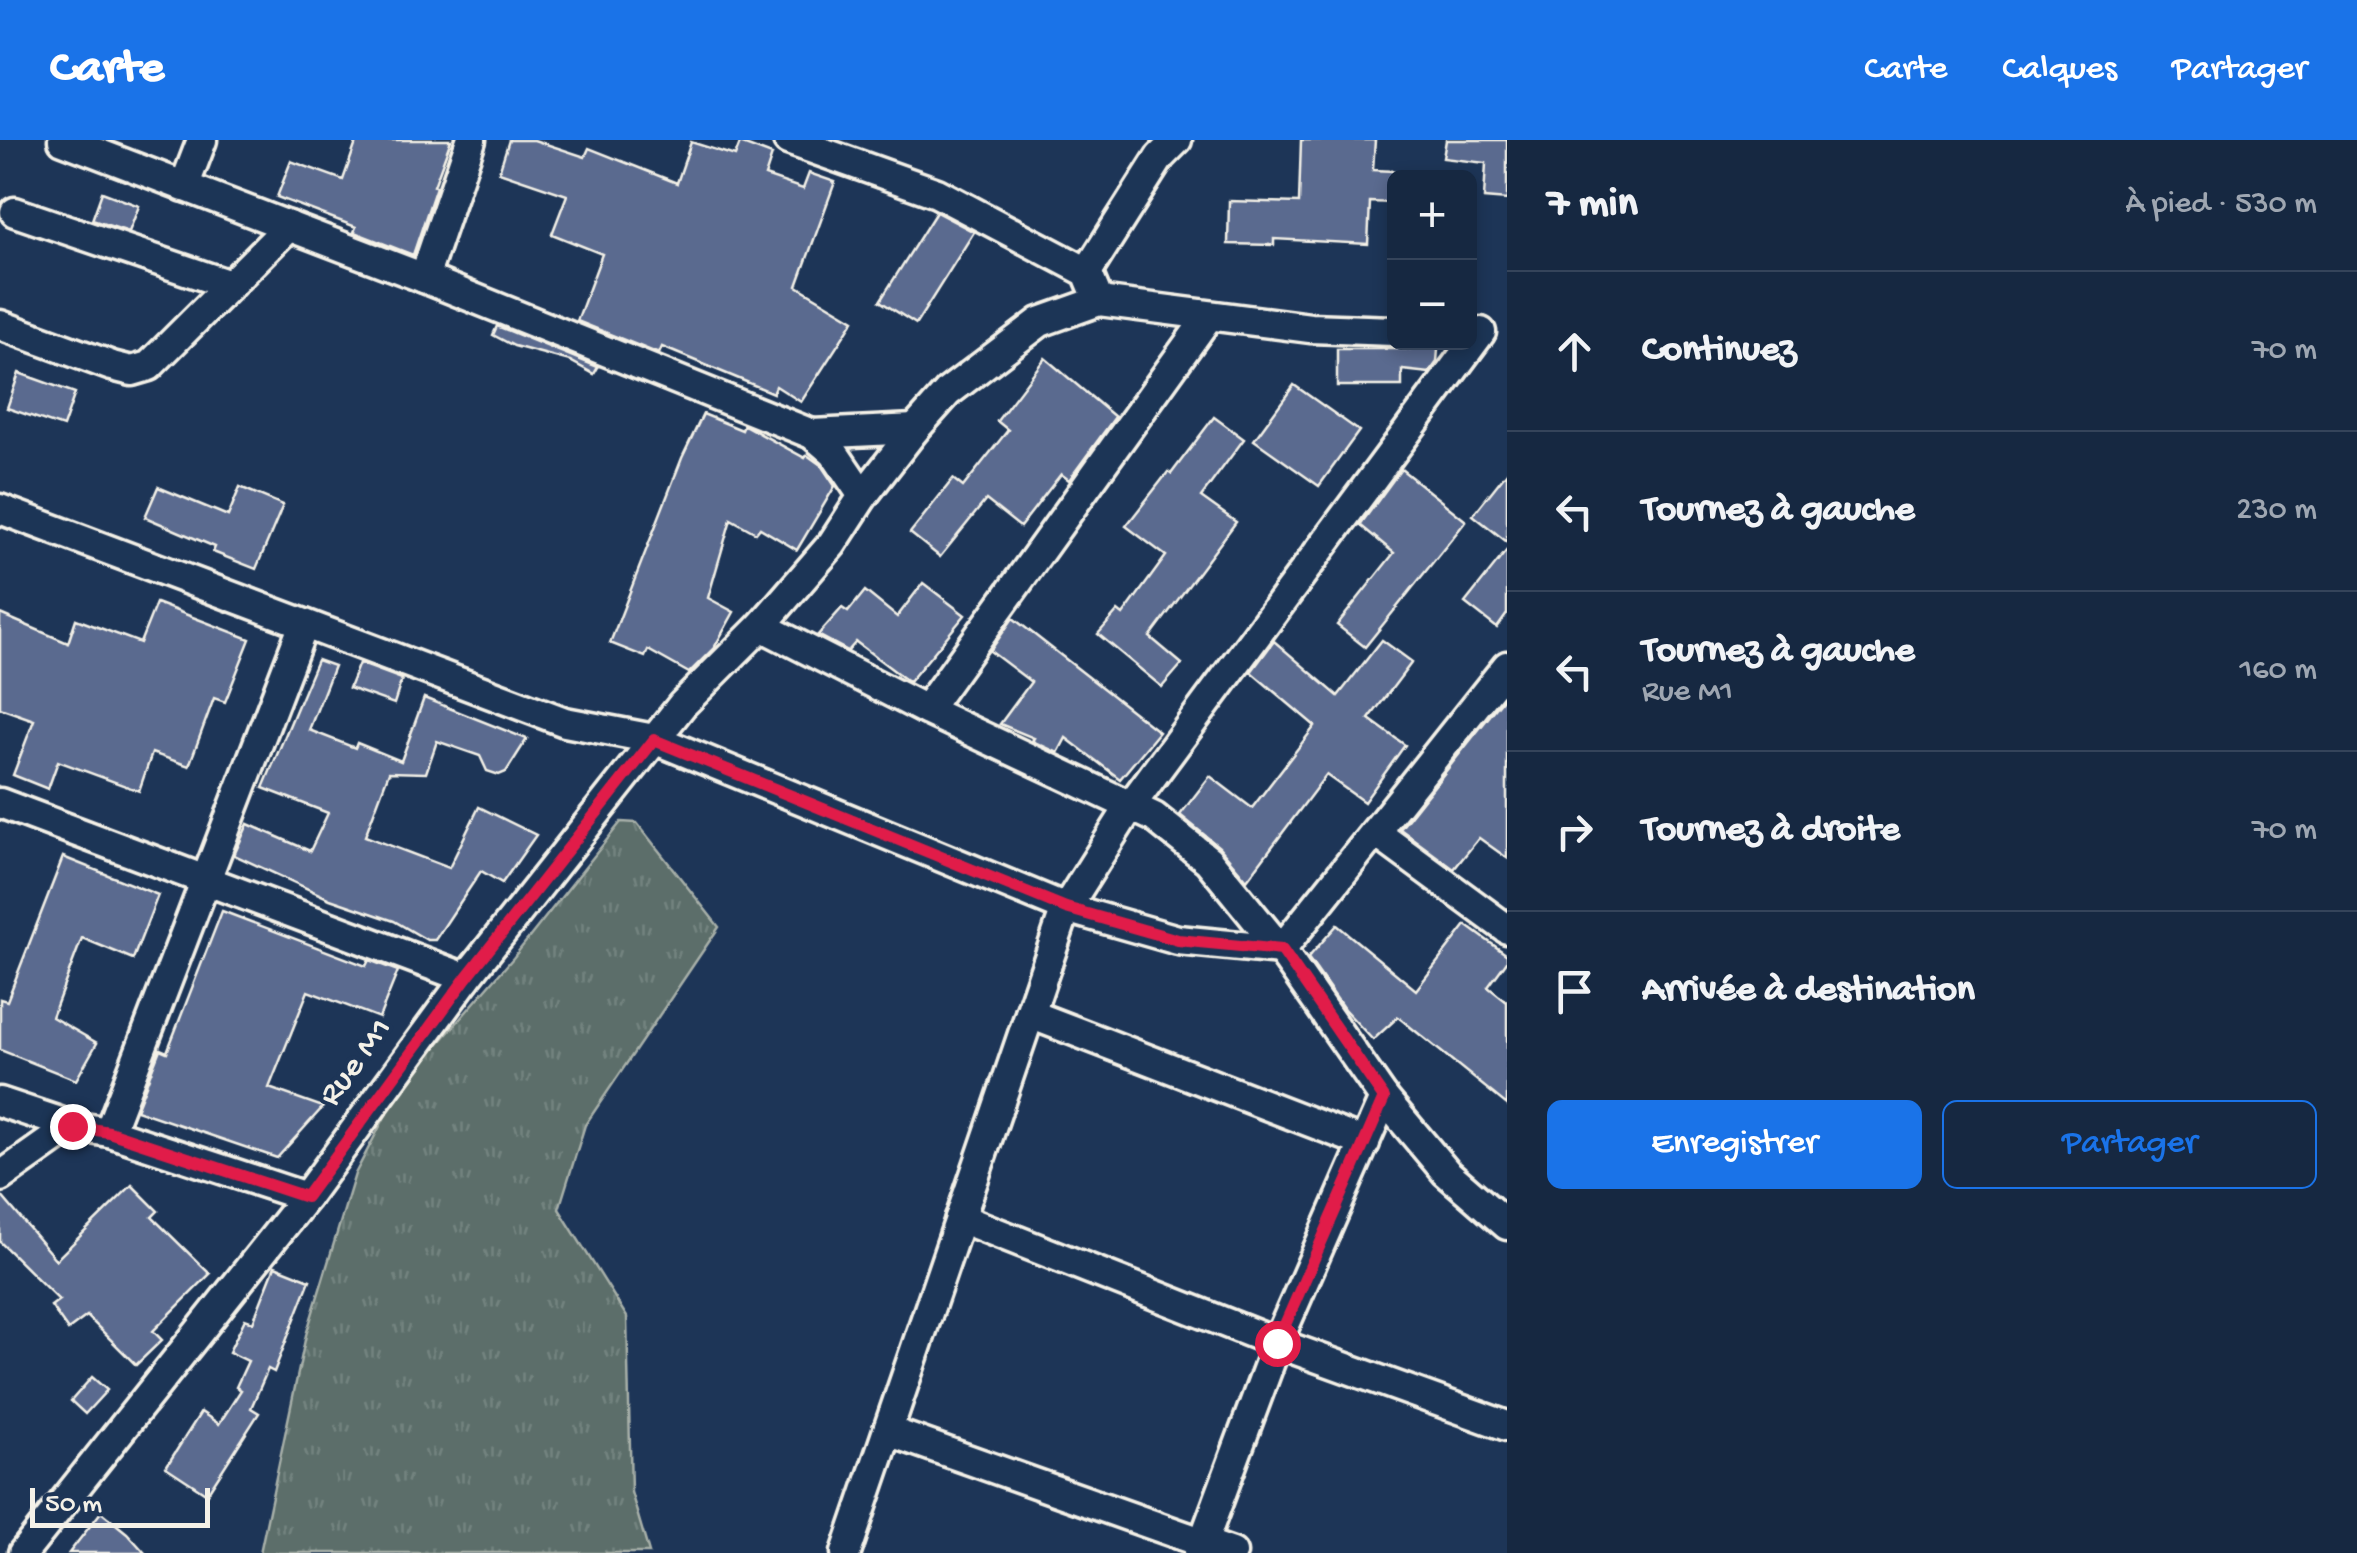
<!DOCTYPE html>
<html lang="fr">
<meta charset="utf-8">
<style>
body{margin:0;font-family:"Gochi Hand",sans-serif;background:#23344c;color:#f1f3f6}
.controls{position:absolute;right:30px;top:30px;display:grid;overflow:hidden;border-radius:15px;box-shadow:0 5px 15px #0003}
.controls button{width:90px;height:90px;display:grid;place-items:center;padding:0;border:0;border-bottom:2px solid #35445a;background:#162841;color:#f1f3f6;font:50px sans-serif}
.scale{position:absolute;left:30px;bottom:25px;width:180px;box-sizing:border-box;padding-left:10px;border:5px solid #f4f1e8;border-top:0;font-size:28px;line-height:35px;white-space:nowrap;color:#f4f1e8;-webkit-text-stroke:8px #1d3557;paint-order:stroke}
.stop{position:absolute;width:30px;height:30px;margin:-22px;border:8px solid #e11d48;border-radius:50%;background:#fff}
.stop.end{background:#e11d48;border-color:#fff;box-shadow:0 2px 10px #0008}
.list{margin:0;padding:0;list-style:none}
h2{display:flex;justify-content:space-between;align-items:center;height:130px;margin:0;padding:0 40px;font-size:42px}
h2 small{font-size:32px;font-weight:400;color:#9ea6b1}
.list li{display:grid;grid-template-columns:65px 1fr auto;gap:30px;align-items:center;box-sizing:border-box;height:160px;padding:0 40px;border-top:2px solid #35445a}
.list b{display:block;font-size:38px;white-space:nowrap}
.list p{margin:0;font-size:32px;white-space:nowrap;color:#9ea6b1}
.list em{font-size:32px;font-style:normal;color:#9ea6b1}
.actions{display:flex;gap:20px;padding:30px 40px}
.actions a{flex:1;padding:22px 0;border:2px solid #1a73e8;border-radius:15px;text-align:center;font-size:35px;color:#1a73e8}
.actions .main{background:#1a73e8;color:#fff}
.icon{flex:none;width:55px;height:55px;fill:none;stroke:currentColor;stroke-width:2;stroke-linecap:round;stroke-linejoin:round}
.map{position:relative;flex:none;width:1507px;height:1413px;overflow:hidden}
header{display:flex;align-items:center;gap:60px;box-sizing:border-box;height:140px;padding:0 50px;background:#1a73e8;color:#fff}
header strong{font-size:48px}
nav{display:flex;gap:55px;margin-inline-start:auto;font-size:35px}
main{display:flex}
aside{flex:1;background:#162841}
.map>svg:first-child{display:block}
.grass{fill:url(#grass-tufts);stroke:#a8b0a9;stroke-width:2.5}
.building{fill:#5a6b8f;stroke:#f4f1e8;stroke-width:2.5}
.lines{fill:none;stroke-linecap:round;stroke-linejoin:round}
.street-casing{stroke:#f4f1e8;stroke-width:35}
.street{stroke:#1d3557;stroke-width:28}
.route{stroke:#e11d48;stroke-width:12}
.labels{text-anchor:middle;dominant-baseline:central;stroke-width:8;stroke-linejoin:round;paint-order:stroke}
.street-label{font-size:35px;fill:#f4f1e8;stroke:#1d3557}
</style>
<header>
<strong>Carte</strong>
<nav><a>Carte</a><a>Calques</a><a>Partager</a></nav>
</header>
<main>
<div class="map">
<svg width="1507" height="1413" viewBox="0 0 1507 1413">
<defs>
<pattern id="grass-tufts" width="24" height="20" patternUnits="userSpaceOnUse" patternTransform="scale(2.5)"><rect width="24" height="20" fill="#5b6e6a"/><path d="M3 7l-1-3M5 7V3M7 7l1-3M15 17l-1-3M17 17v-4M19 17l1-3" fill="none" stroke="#73837f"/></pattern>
</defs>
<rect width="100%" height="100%" fill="#1d3557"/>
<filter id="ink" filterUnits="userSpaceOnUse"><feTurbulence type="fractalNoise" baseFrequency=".01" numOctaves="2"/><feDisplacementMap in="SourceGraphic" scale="20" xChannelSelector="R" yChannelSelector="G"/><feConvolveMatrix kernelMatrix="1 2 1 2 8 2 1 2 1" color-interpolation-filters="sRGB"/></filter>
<g filter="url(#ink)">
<polygon class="grass" points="621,682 637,683 719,787 585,985 559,1069 627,1177 631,1352 649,1413 260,1413 306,1195 355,1034 400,948 513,818"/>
<g class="building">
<polygon points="357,0 451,0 434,46 436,47 413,115 354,92 356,87 277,57 291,21 343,40"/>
<polygon points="509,0 534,0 585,17 589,8 677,43 691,2 735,16 740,3 772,15 765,36 803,49 809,33 835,42 797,146 854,180 801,262 776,246 773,253 662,207 659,214 577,181 602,114 552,94 567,55 499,32"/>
<polygon points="1301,0 1375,0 1373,30 1394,31 1394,63 1370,62 1368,104 1274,99 1274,105 1228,104 1229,61 1299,63"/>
<polygon points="1446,0 1507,0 1507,60 1484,58 1486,23 1443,18"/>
<polygon points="102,52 139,66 129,92 92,80"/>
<polygon points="936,72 974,92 916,184 880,161"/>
<polygon points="497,186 598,227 594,234 570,221 514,206 493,195"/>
<polygon points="1411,206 1438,209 1437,222 1429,233 1402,230 1402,246 1337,246 1337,209 1410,209"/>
<polygon points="1045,218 1115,277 1069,340 1061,334 1020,387 986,360 940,417 910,393 953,339 963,347 1008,290 997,281"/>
<polygon points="19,233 75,253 63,287 7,268"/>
<polygon points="1294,245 1359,291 1319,346 1254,300"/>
<polygon points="703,274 742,290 744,285 805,318 807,315 821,325 835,346 797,410 760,388 756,393 731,379 708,458 734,472 714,508 689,533 648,510 645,517 610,503 682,318"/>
<polygon points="1214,277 1244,299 1201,357 1236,382 1150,497 1182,524 1162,547 1098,494 1118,471 1123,475 1166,416 1126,386 1168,332 1171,334"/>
<polygon points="1401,329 1466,381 1365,507 1337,485 1394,413 1360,385"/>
<polygon points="1507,332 1507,402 1473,375"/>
<polygon points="158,347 228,376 240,347 283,365 256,429 213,412 215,407 145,377"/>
<polygon points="1507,410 1507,474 1497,488 1465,463"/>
<polygon points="923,443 965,475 909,542 856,502 848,511 818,495 842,468 848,472 865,451 897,477"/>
<polygon points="156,463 250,499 225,562 214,558 189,626 152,613 139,651 58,621 48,649 13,635 34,580 0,568 0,474 68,503 76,479 140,503"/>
<polygon points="1013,478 1159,592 1120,639 1066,598 1058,613 1032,601 1034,598 1000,584 1031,542 990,511"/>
<polygon points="1382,500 1412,522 1369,579 1405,605 1364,662 1326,635 1247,740 1219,707 1180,675 1210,636 1252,668 1315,586 1251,532 1274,501 1338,556"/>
<polygon points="317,520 334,526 309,590 355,608 357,603 401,621 424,558 527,599 506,632 499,635 487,631 480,616 437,601 426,633 389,632 365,696 449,728 479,667 536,695 502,743 481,731 435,800 427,800 394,781 330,759 234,715 248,684 310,711 328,673 263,648"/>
<polygon points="359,523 402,539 394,564 349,548"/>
<polygon points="1507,554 1507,718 1479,698 1454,729 1400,689"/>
<polygon points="63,717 158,755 133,819 82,798 52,877 97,903 76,940 0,910 0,859 7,861"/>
<polygon points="222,771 366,826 369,820 398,831 379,878 308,851 269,948 323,967 277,1018 136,970 160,909 167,912"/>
<polygon points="1337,785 1416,850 1466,785 1507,815 1507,821 1488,847 1507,862 1507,965 1398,877 1373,900 1344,869 1308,818"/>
<polygon points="132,1045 158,1071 152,1077 210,1134 153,1191 162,1200 136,1225 87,1176 68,1190 51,1166 59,1160 0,1102 0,1054 56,1120"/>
<polygon points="275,1126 310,1140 274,1232 268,1229 251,1268 259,1273 207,1354 166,1327 201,1272 219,1284 241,1250 236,1247 248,1221 229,1212 245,1179 253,1182"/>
<polygon points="92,1237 107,1250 85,1274 71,1261"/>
<polygon points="101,1372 127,1393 145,1413 69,1413"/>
</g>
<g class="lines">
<g class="street-casing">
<g id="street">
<polyline points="788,0 937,53 1087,132 1099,161"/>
<polyline points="184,47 202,0"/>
<polyline points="15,72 230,145"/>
<polyline points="1087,132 1160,17 1177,0"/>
<polyline points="424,138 471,0"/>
<polyline points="0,185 112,226 132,231 149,226 289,86"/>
<polyline points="812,294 915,289"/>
<polyline points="863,356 915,289 948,252 1040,182 1099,161 1310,188 1394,191"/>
<polyline points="0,369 565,582 654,599 1066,768 1178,800 1281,810 1507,526"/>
<polyline points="761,486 926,570 1154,677 1208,720 1281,810 1384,958 1446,1032 1507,1085"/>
<polyline points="926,570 1208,177"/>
<polyline points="0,663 466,838"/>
<polyline points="1375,692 1507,789"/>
<polyline points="1030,874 1365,1003"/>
<polyline points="0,962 72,986 109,992 306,1057"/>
<polyline points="109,992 304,484"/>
<polyline points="0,1037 72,986"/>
<polyline points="960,1078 1277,1203 1507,1286"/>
<polyline points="888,1291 1232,1413"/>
<polyline points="23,1413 306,1057 466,838 682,565 761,486 832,404 863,356 834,313 812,294 424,138 63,0"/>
<polyline points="846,1413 1066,768 1131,665 1481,192"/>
<polyline points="1199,1413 1277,1203 1384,958"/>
</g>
</g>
<use href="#street" class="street"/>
</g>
</g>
<g class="lines" filter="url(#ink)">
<polyline class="route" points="72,986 109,992 306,1057 466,838 654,600 1066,768 1178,800 1282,810 1384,958 1277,1203"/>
</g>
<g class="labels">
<g class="street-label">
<text transform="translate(357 923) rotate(-54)">Rue M1</text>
</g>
</g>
</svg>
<div class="controls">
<button>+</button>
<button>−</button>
</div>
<div class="scale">50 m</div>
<div class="stop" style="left:1277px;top:1203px"></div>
<div class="stop end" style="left:72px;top:986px"></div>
</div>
<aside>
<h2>7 min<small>À pied · 530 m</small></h2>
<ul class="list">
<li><svg class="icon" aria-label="ahead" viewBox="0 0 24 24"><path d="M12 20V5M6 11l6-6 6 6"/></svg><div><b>Continuez</b></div><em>70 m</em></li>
<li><svg class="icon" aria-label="left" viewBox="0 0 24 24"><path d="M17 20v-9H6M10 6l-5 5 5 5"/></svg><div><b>Tournez à gauche</b></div><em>230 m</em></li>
<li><svg class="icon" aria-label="left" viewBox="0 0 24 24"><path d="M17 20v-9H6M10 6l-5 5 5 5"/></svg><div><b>Tournez à gauche</b><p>Rue M1</p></div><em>160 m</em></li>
<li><svg class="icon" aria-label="right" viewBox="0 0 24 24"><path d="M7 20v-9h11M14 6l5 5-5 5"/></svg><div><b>Tournez à droite</b></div><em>70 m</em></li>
<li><svg class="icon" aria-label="arrive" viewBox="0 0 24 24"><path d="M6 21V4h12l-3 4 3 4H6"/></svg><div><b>Arrivée à destination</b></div></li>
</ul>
<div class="actions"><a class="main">Enregistrer</a><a>Partager</a></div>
</aside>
</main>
